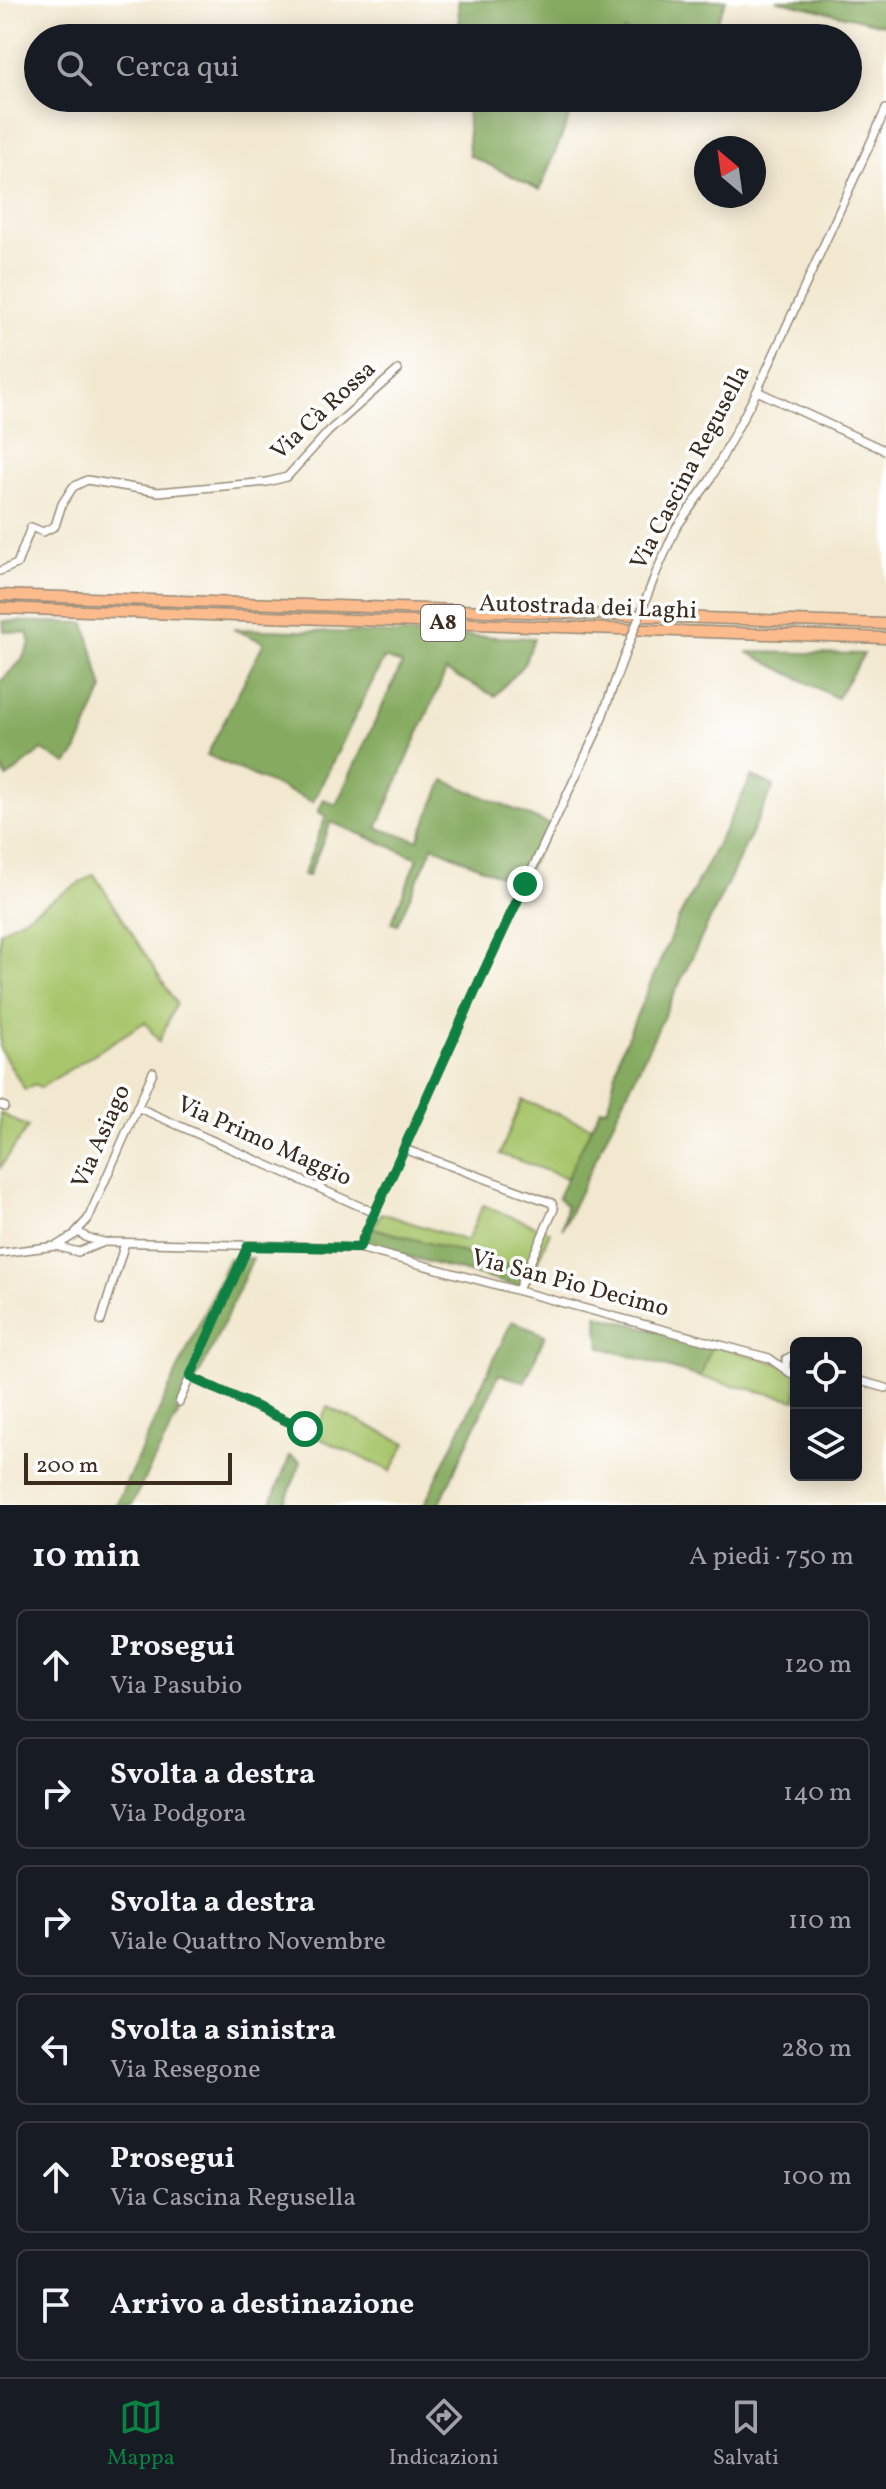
<!DOCTYPE html>
<html lang="it">
<meta charset="utf-8">
<style>
body{margin:0;font-family:Vollkorn,serif;background:#20242c;color:#f1f3f6}
.controls{position:absolute;right:24px;bottom:24px;display:grid;overflow:hidden;border-radius:12px;box-shadow:0 4px 20px #0003}
.controls button{width:72px;height:72px;display:grid;place-items:center;padding:0;border:0;border-bottom:2px solid #363941;background:#171b24;color:#f1f3f6;font:40px sans-serif}
.compass{position:absolute;left:694px;top:136px;width:72px;height:72px;border-radius:50%;background:#171b24;box-shadow:0 4px 20px #0003;rotate:331deg}
.scale{position:absolute;left:24px;bottom:20px;width:208px;box-sizing:border-box;padding-left:8px;border:4px solid #3b2a1e;border-top:0;font-size:22px;line-height:28px;white-space:nowrap;color:#3b2a1e;-webkit-text-stroke:6px #fff;paint-order:stroke}
.stop{position:absolute;width:24px;height:24px;margin:-18px;border:6px solid #0b8043;border-radius:50%;background:#fff}
.stop.end{background:#0b8043;border-color:#fff;box-shadow:0 2px 8px #0008}
.list{margin:0;padding:0;list-style:none}
h2{display:flex;justify-content:space-between;align-items:center;height:104px;margin:0;padding:0 32px;font-size:34px}
h2 small{font-size:26px;font-weight:400;color:#9ea1a6}
.list li{display:grid;grid-template-columns:52px 1fr auto;gap:24px;align-items:center;box-sizing:border-box;height:112px;margin:0 16px 16px;padding:0 16px;border:2px solid #363941;border-radius:12px}
.list b{display:block;font-size:30px;white-space:nowrap}
.list p{margin:0;font-size:26px;white-space:nowrap;color:#9ea1a6}
.list em{font-size:26px;font-style:normal;color:#9ea1a6}
.icon{flex:none;width:44px;height:44px;fill:none;stroke:currentColor;stroke-width:2;stroke-linecap:round;stroke-linejoin:round}
.map{position:relative;flex:none;width:886px;height:1505px;overflow:hidden}
.search{position:absolute;background:#171b24;box-shadow:0 4px 20px #0003;left:24px;right:24px;top:24px;height:88px;display:flex;align-items:center;gap:20px;box-sizing:border-box;padding:0 28px;border-radius:44px;color:#9ea1a6;font-size:30px}
.sheet{height:872px;background:#171b24}
nav{display:flex;justify-content:space-around;align-items:center;box-sizing:border-box;height:112px;border-top:2px solid #363941;background:#171b24;font-size:22px;color:#9ea1a6}
nav a{display:grid;justify-items:center;gap:4px}
nav .on{color:#0b8043}
.map>svg:first-child{display:block}
.green{fill:#a9c66d;stroke:#727846;stroke-width:2}
.forest{fill:#86ab60;stroke:#606a3f;stroke-width:2}
.lines{fill:none;stroke-linecap:round;stroke-linejoin:round}
.minor-casing{stroke:#968976;stroke-width:10}
.highway-casing{stroke:#968976;stroke-width:13}
.minor{stroke:#fff;stroke-width:7}
.highway{stroke:#fbbb8d;stroke-width:10}
.minor-bridge-casing{stroke:#968976;stroke-width:10;stroke-linecap:butt}
.minor-bridge{stroke:#fff;stroke-width:7}
.route{stroke:#0b8043;stroke-width:10}
.labels{text-anchor:middle;dominant-baseline:central;stroke-width:7;stroke-linejoin:round;paint-order:stroke}
.shield{fill:#fff;stroke:#766a62;stroke-width:2}
.shield-label{font-size:22px;font-weight:bold;fill:#3b2a1e}
.street-label{font-size:24px;fill:#3b2a1e;stroke:#fff}
</style>
<div class="map">
<svg width="886" height="1505" viewBox="0 0 886 1505">
<rect width="100%" height="100%" fill="#fff"/>
<filter id="ink" filterUnits="userSpaceOnUse"><feTurbulence type="fractalNoise" baseFrequency=".0125" numOctaves="2"/><feDisplacementMap in="SourceGraphic" scale="16" xChannelSelector="R" yChannelSelector="G"/><feConvolveMatrix kernelMatrix="1 2 1 2 8 2 1 2 1" color-interpolation-filters="sRGB"/></filter>
<filter id="wash" filterUnits="userSpaceOnUse"><feTurbulence type="fractalNoise" baseFrequency=".006" numOctaves="4" result="noise"/><feDisplacementMap in="SourceGraphic" scale="32" xChannelSelector="R" yChannelSelector="G"/><feGaussianBlur stdDeviation="1.8" result="paint"/><feColorMatrix in="noise" values="0 0 0 0 0 0 0 0 0 0 0 0 0 0 0 0 0 1.4 0 .05"/><feComposite in="paint" operator="in"/></filter>
<g filter="url(#wash)">
<rect width="100%" height="100%" fill="#f2e8cf"/>
<g class="green">
<polygon points="94,874 176,1003 159,1042 145,1022 40,1088 35,1084 25,1090 0,1049 0,932"/>
<polygon points="522,1100 592,1127 567,1178 500,1154"/>
<polygon points="0,1113 28,1127 0,1168"/>
<polygon points="483,1205 550,1232 533,1272 373,1228 381,1213 467,1241"/>
<polygon points="712,1345 796,1368 796,1400 700,1377"/>
<polygon points="327,1407 406,1443 391,1471 314,1436"/>
</g>
<g class="forest">
<polygon points="458,0 726,0 710,38 648,38 624,31 621,38 460,38"/>
<polygon points="776,0 886,0 886,24 883,25"/>
<polygon points="467,98 577,98 540,190 469,155"/>
<polygon points="3,621 85,623 103,689 75,754 67,764 42,750 7,778 0,765 0,682 21,661 30,644 27,633 4,631"/>
<polygon points="233,629 534,638 524,664 495,696 446,671 377,828 418,840 444,780 551,825 520,885 433,846 397,925 391,923 418,858 331,822 308,876 303,875 326,816 318,812 324,799 336,805 402,664 384,658 313,802 207,755 264,642"/>
<polygon points="747,652 864,654 837,698"/>
<polygon points="752,776 774,786 562,1229 566,1206 558,1197 600,1109 608,1108 619,1056 678,920"/>
<polygon points="373,1228 533,1272 524,1288 366,1245"/>
<polygon points="229,1258 253,1258 210,1353 131,1505 116,1505"/>
<polygon points="597,1315 712,1345 700,1377 600,1347"/>
<polygon points="512,1321 545,1335 525,1382 499,1374 439,1505 424,1505"/>
<polygon points="290,1456 301,1462 284,1505 270,1505"/>
</g>
</g>
<g filter="url(#ink)">
<g class="lines">
<g class="minor-casing">
<g id="minor">
<polyline points="757,391 886,451"/>
<polyline points="0,571 17,564 31,527 43,532 55,526 62,504 73,487 87,480 158,492 267,482 287,477 329,431 398,370"/>
<polyline points="656,573 676,528 710,480 757,391 886,109"/>
<polyline points="0,1105 5,1107"/>
<polyline points="137,1107 375,1213"/>
<polyline points="404,1149 552,1203 554,1209 518,1290"/>
<polyline points="76,1232 88,1219 153,1072"/>
<polyline points="56,1246 79,1232 87,1238 104,1242 359,1248 769,1358 790,1373 796,1374"/>
<polyline points="359,1248 480,980 597,731 623,659"/>
<polyline points="0,1253 56,1246 78,1252 102,1243"/>
<polyline points="101,1321 125,1243"/>
<polyline points="786,1369 786,1359 796,1354"/>
<polyline points="190,1377 305,1429"/>
<polyline points="856,1380 886,1388"/>
<polyline points="179,1402 248,1246"/>
</g>
</g>
<g class="highway-casing">
<g id="highway">
<polyline points="0,595 886,624"/>
<polyline points="0,608 886,638"/>
</g>
</g>
<use href="#minor" class="minor"/>
<use href="#highway" class="highway"/>
<g class="minor-bridge-casing">
<polyline id="minor-bridge" points="623,659 656,573"/>
</g>
<use href="#minor-bridge" class="minor-bridge"/>
</g>
</g>
<g class="lines" filter="url(#ink)">
<polyline class="route" points="305,1429 190,1377 248,1246 359,1248 480,980 525,884"/>
</g>
<g class="labels">
<rect class="shield" x="421" y="605" width="44" height="36" rx="6"/>
<g class="shield-label">
<text x="443" y="623">A8</text>
</g>
<g class="street-label">
<text transform="translate(324 411) rotate(-43)">Via Cà Rossa</text>
<text transform="translate(691 468) rotate(-62)">Via Cascina Regusella</text>
<text transform="translate(588 608) rotate(2)">Autostrada dei Laghi</text>
<text transform="translate(102 1137) rotate(-66)">Via Asiago</text>
<text transform="translate(264 1142) rotate(24)">Via Primo Maggio</text>
<text transform="translate(570 1284) rotate(15)">Via San Pio Decimo</text>
</g>
</g>
</svg>
<div class="controls">
<button><svg class="icon" aria-label="locate" viewBox="0 0 24 24"><circle cx="12" cy="12" r="6"/><path d="M12 2v4M12 18v4M2 12h4M18 12h4"/></svg></button>
<button><svg class="icon" aria-label="layers" viewBox="0 0 24 24"><path d="M12 4l9 5-9 5-9-5zM3 14l9 5 9-5"/></svg></button>
</div>
<svg class="compass" viewBox="-18 -18 36 36"><path d="M0-13l5 13h-10z" fill="#e53935"/><path d="M0 13l5-13h-10z" fill="#9ea1a6"/></svg>
<div class="scale">200 m</div>
<div class="stop" style="left:305px;top:1429px"></div>
<div class="stop end" style="left:525px;top:884px"></div>
<div class="search"><svg class="icon" aria-label="search" viewBox="0 0 24 24"><circle cx="10" cy="10" r="6"/><path d="M15 15l6 6"/></svg>Cerca qui</div>
</div>
<section class="sheet">
<h2>10 min<small>A piedi · 750 m</small></h2>
<ul class="list">
<li><svg class="icon" aria-label="ahead" viewBox="0 0 24 24"><path d="M12 20V5M6 11l6-6 6 6"/></svg><div><b>Prosegui</b><p>Via Pasubio</p></div><em>120 m</em></li>
<li><svg class="icon" aria-label="right" viewBox="0 0 24 24"><path d="M7 20v-9h11M14 6l5 5-5 5"/></svg><div><b>Svolta a destra</b><p>Via Podgora</p></div><em>140 m</em></li>
<li><svg class="icon" aria-label="right" viewBox="0 0 24 24"><path d="M7 20v-9h11M14 6l5 5-5 5"/></svg><div><b>Svolta a destra</b><p>Viale Quattro Novembre</p></div><em>110 m</em></li>
<li><svg class="icon" aria-label="left" viewBox="0 0 24 24"><path d="M17 20v-9H6M10 6l-5 5 5 5"/></svg><div><b>Svolta a sinistra</b><p>Via Resegone</p></div><em>280 m</em></li>
<li><svg class="icon" aria-label="ahead" viewBox="0 0 24 24"><path d="M12 20V5M6 11l6-6 6 6"/></svg><div><b>Prosegui</b><p>Via Cascina Regusella</p></div><em>100 m</em></li>
<li><svg class="icon" aria-label="arrive" viewBox="0 0 24 24"><path d="M6 21V4h12l-3 4 3 4H6"/></svg><div><b>Arrivo a destinazione</b></div></li>
</ul>
</section>
<nav>
<a class="on"><svg class="icon" aria-label="map" viewBox="0 0 24 24"><path d="M3 6l6-2 6 2 6-2v14l-6 2-6-2-6 2zM9 4v14M15 6v14"/></svg>Mappa</a>
<a><svg class="icon" aria-label="directions" viewBox="0 0 24 24"><path d="M12 3l9 9-9 9-9-9zM9 14v-3h6M13 9l2 2-2 2"/></svg>Indicazioni</a>
<a><svg class="icon" aria-label="saved" viewBox="0 0 24 24"><path d="M7 4h10v16l-5-4-5 4z"/></svg>Salvati</a>
</nav>
